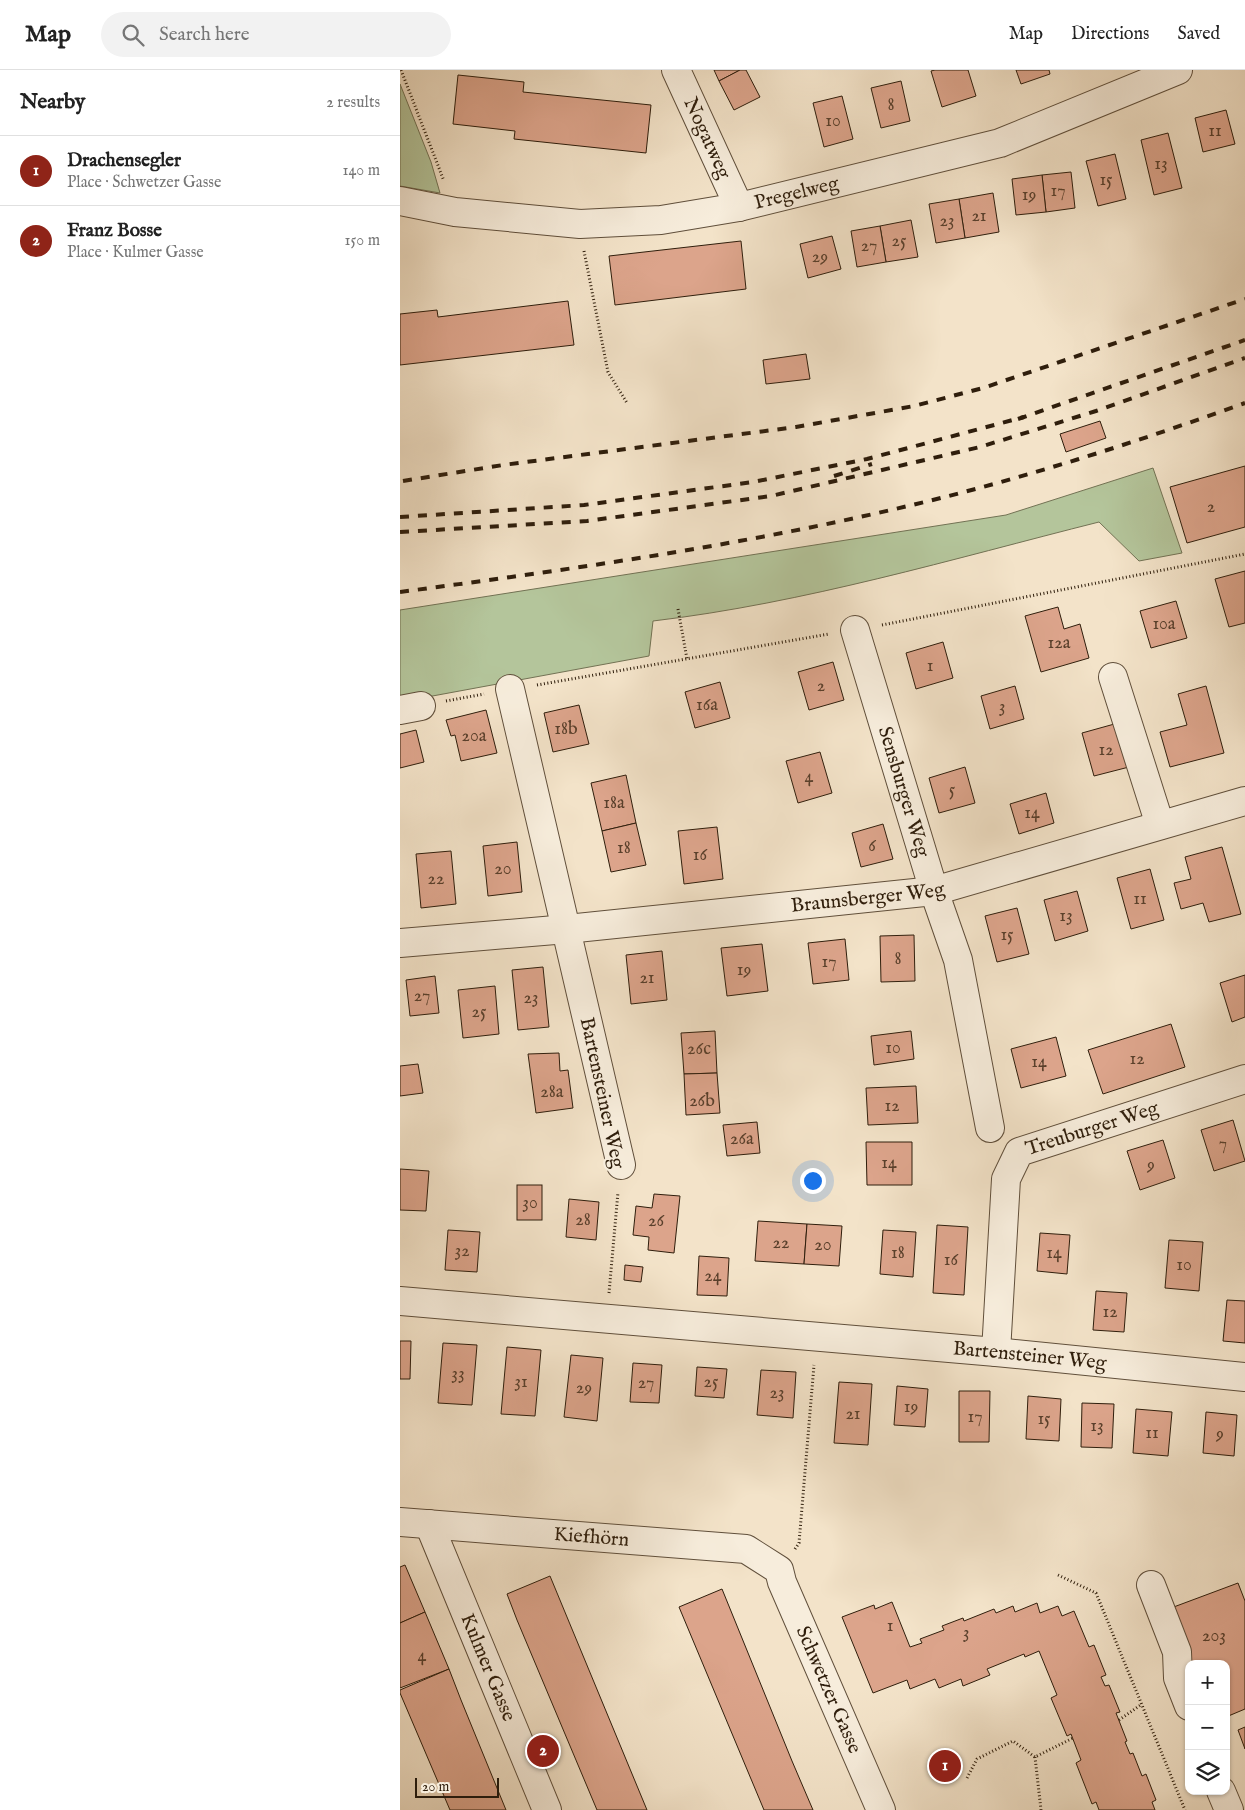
<!DOCTYPE html>
<meta charset="utf-8">
<style>
body{margin:0;font-family:"IM FELL English",serif;background:#f2f2f2;color:#222}
.controls{position:absolute;right:15px;bottom:15px;display:grid;overflow:hidden;border-radius:10px;box-shadow:0 1px 4px #0004}
.controls button{width:45px;height:45px;display:grid;place-items:center;padding:0;border:0;border-bottom:1px solid #e0e0e0;background:#fff;color:#222;font:25px sans-serif}
.scale{position:absolute;left:15px;bottom:12px;width:84px;box-sizing:border-box;padding-left:5px;border:2px solid #2f1e0c;border-top:0;font-size:14px;line-height:18px;white-space:nowrap;color:#2f1e0c;-webkit-text-stroke:4px #f7eddc;paint-order:stroke}
.you{position:absolute;left:412px;top:1110px;width:18px;height:18px;margin:-12px;border:4px solid #fff;border-radius:50%;background:#1a73e8;box-shadow:0 0 0 8px #1a73e833}
.badge{display:grid;place-items:center;width:32px;height:32px;border-radius:50%;background:#8f2418;color:#fff;font-size:16px;font-weight:700}
.pin{position:absolute;translate:-50% -50%;border:2px solid #fff;box-shadow:0 1px 5px #0006}
.list{margin:0;padding:0;list-style:none}
h2{display:flex;justify-content:space-between;align-items:center;height:65px;margin:0;padding:0 20px;font-size:21px}
h2 small{font-size:16px;font-weight:400;color:#767676}
.list li{display:grid;grid-template-columns:32px 1fr auto;gap:15px;align-items:center;box-sizing:border-box;height:70px;padding:0 20px;border-top:1px solid #e0e0e0}
.list b{display:block;font-size:19px;white-space:nowrap}
.list p{margin:0;font-size:16px;white-space:nowrap;color:#767676}
.list em{font-size:16px;font-style:normal;color:#767676}
.icon{flex:none;width:28px;height:28px;fill:none;stroke:currentColor;stroke-width:2;stroke-linecap:round;stroke-linejoin:round}
.map{position:relative;flex:none;width:845px;height:1740px;overflow:hidden}
header{display:flex;align-items:center;gap:30px;box-sizing:border-box;height:70px;padding:0 25px;background:#fff;border-bottom:1px solid #e0e0e0}
header strong{font-size:24px}
nav{display:flex;gap:28px;margin-inline-start:auto;font-size:18px}
.search{width:350px;height:45px;background:#f2f2f2;display:flex;align-items:center;gap:12px;box-sizing:border-box;padding:0 18px;border-radius:28px;color:#767676;font-size:19px}
main{display:flex}
aside{flex:1;background:#fff}
.map>svg:first-child{display:block}
.green{fill:#b4c59b;stroke:#727254}
.building{fill:#dca48b;stroke:#2f1e0c}
.lines{fill:none;stroke-linecap:round;stroke-linejoin:round}
.minor-casing{stroke:#604f3b;stroke-width:30}
.path{stroke:#2f1e0c;stroke-width:3;stroke-dasharray:1 2.5;stroke-linecap:butt}
.minor{stroke:#f7eddc;stroke-width:28}
.rail{stroke:#2f1e0c;stroke-width:4;stroke-dasharray:9 9;stroke-linecap:butt}
.labels{text-anchor:middle;dominant-baseline:central;stroke-width:4.5;stroke-linejoin:round;paint-order:stroke}
.number-label{font-size:18px;fill:#5a402c}
.street-label{font-size:20px;fill:#2f1e0c;stroke:#f7eddc}
</style>
<header>
<strong>Map</strong>
<div class="search"><svg class="icon" aria-label="search" viewBox="0 0 24 24"><circle cx="10" cy="10" r="6"/><path d="M15 15l6 6"/></svg>Search here</div>
<nav><a>Map</a><a>Directions</a><a>Saved</a></nav>
</header>
<main>
<aside>
<h2>Nearby<small>2 results</small></h2>
<ul class="list">
<li><span class="badge">1</span><div><b>Drachensegler</b><p>Place · Schwetzer Gasse</p></div><em>140 m</em></li>
<li><span class="badge">2</span><div><b>Franz Bosse</b><p>Place · Kulmer Gasse</p></div><em>150 m</em></li>
</ul>
</aside>
<div class="map">
<svg width="845" height="1740" viewBox="0 0 845 1740">
<rect width="100%" height="100%" fill="#f3e3c9"/>
<filter id="stains"><feTurbulence type="fractalNoise" baseFrequency=".004" numOctaves="4"/><feColorMatrix values="0 0 0 0 .2 0 0 0 0 .09 0 0 0 0 .02 0 0 0 .5 -.17"/></filter>
<radialGradient id="worn" r=".72"><stop offset=".6" stop-color="#630" stop-opacity="0"/><stop offset="1" stop-color="#630" stop-opacity=".3"/></radialGradient>
<g class="green">
<polygon points="0,14 31,92 40,123 0,116"/>
<path d="M753,398l29,85 -43,8 -40,-39c-147,37 -294,81 -446,99l-4,35 -249,46v-92l606,-95z"/>
</g>
<g class="building">
<polygon points="314,0 340,0 319,11"/>
<polygon points="340,0 346,0 360,27 334,40 319,11"/>
<polygon points="535,0 568,0 576,26 542,37 531,1"/>
<polygon points="616,0 649,0 650,4 621,14"/>
<polygon points="58,5 124,12 123,22 251,35 246,83 114,69 115,61 53,54"/>
<polygon points="501,11 510,51 481,58 471,18"/>
<polygon points="442,26 453,69 424,77 413,33"/>
<polygon points="826,40 835,74 803,82 795,48"/>
<polygon points="768,63 782,118 754,125 741,70"/>
<polygon points="715,84 726,129 698,136 686,91"/>
<polygon points="671,102 675,138 646,142 642,105"/>
<polygon points="642,105 646,142 616,145 612,109"/>
<polygon points="593,123 599,162 565,168 559,129"/>
<polygon points="559,129 565,168 536,173 529,134"/>
<polygon points="511,150 518,187 486,192 480,156"/>
<polygon points="480,156 486,192 457,197 451,161"/>
<polygon points="432,166 441,199 408,208 400,174"/>
<polygon points="341,171 346,219 215,235 209,186"/>
<polygon points="168,231 174,275 0,295 0,244 37,240 38,247"/>
<polygon points="406,284 410,309 366,314 363,290"/>
<polygon points="700,351 706,368 666,382 660,364"/>
<polygon points="845,396 845,457 787,473 770,417"/>
<polygon points="845,501 845,553 829,557 815,509"/>
<polygon points="776,531 787,568 751,578 740,541"/>
<polygon points="658,537 664,559 680,554 689,588 641,602 625,546"/>
<polygon points="543,572 553,608 516,619 506,583"/>
<polygon points="433,592 444,630 409,640 398,602"/>
<polygon points="320,612 330,648 295,658 285,622"/>
<polygon points="615,616 624,649 590,659 581,626"/>
<polygon points="806,616 824,683 770,697 760,662 787,655 778,624"/>
<polygon points="179,635 189,674 153,682 144,643"/>
<polygon points="86,640 97,683 61,691 55,665 51,666 46,650"/>
<polygon points="718,653 729,697 694,706 682,663"/>
<polygon points="16,660 24,692 0,698 0,664"/>
<polygon points="420,682 432,723 398,733 386,691"/>
<polygon points="565,697 575,733 539,743 529,708"/>
<polygon points="226,705 236,753 202,761 191,713"/>
<polygon points="646,723 654,753 619,764 610,734"/>
<polygon points="236,753 246,795 211,802 202,761"/>
<polygon points="483,754 493,789 461,797 452,763"/>
<polygon points="317,757 323,809 284,814 278,761"/>
<polygon points="117,772 122,822 88,826 83,776"/>
<polygon points="822,777 841,844 809,852 803,833 781,839 774,813 791,809 785,787"/>
<polygon points="51,781 56,834 21,838 16,784"/>
<polygon points="750,799 764,850 731,859 717,808"/>
<polygon points="677,821 688,861 655,871 644,830"/>
<polygon points="617,838 629,884 597,892 585,846"/>
<polygon points="514,865 515,911 481,912 480,866"/>
<polygon points="445,869 449,910 413,914 408,873"/>
<polygon points="362,874 368,921 327,926 321,878"/>
<polygon points="262,881 267,930 231,934 226,885"/>
<polygon points="143,897 149,957 118,960 112,900"/>
<polygon points="845,905 845,947 832,952 820,913"/>
<polygon points="35,906 39,943 10,946 6,910"/>
<polygon points="95,916 99,964 63,968 58,920"/>
<polygon points="771,954 785,997 703,1024 688,980"/>
<polygon points="315,961 317,1003 284,1004 281,963"/>
<polygon points="511,961 514,989 474,995 471,966"/>
<polygon points="656,967 666,1006 621,1018 611,979"/>
<polygon points="159,983 160,1001 168,1000 173,1038 136,1043 128,984"/>
<polygon points="18,994 23,1023 0,1026 0,996"/>
<polygon points="317,1003 320,1043 286,1045 284,1004"/>
<polygon points="516,1016 518,1053 468,1055 466,1018"/>
<polygon points="833,1050 845,1091 814,1101 801,1060"/>
<polygon points="357,1052 360,1083 327,1086 323,1055"/>
<polygon points="763,1070 775,1108 740,1120 727,1081"/>
<polygon points="466,1072 512,1072 512,1115 467,1115"/>
<polygon points="0,1099 29,1101 26,1141 0,1140"/>
<rect x="117" y="1115" width="25" height="35"/>
<polygon points="254,1124 280,1126 274,1183 248,1180 249,1167 233,1165 236,1136 252,1138"/>
<polygon points="169,1129 199,1132 196,1170 166,1167"/>
<polygon points="358,1151 407,1154 404,1194 355,1191"/>
<polygon points="407,1154 442,1156 439,1196 404,1194"/>
<polygon points="537,1155 568,1157 564,1225 533,1223"/>
<polygon points="48,1160 80,1162 77,1202 45,1200"/>
<polygon points="483,1160 516,1162 513,1207 480,1204"/>
<polygon points="640,1163 670,1165 667,1204 637,1201"/>
<polygon points="769,1170 803,1172 799,1221 765,1218"/>
<polygon points="299,1186 329,1188 327,1226 297,1225"/>
<polygon points="225,1195 243,1197 241,1212 224,1210"/>
<polygon points="696,1221 727,1223 724,1262 693,1260"/>
<polygon points="827,1230 845,1231 845,1273 823,1271"/>
<polygon points="0,1271 11,1271 10,1309 0,1309"/>
<polygon points="43,1273 77,1275 72,1335 38,1333"/>
<polygon points="107,1277 141,1280 135,1346 101,1344"/>
<polygon points="171,1285 203,1288 197,1351 164,1347"/>
<polygon points="233,1293 262,1295 259,1333 230,1332"/>
<polygon points="297,1297 327,1299 324,1328 295,1326"/>
<polygon points="361,1300 396,1302 393,1348 357,1345"/>
<polygon points="439,1312 472,1314 468,1375 434,1373"/>
<polygon points="497,1316 528,1319 525,1357 494,1355"/>
<polygon points="559,1321 590,1321 589,1372 559,1372"/>
<polygon points="628,1326 661,1329 659,1371 626,1369"/>
<polygon points="682,1333 714,1334 712,1378 681,1377"/>
<polygon points="736,1339 772,1342 768,1386 733,1383"/>
<polygon points="806,1342 837,1345 834,1386 803,1383"/>
<polygon points="5,1495 25,1542 0,1553 0,1497"/>
<polygon points="150,1506 247,1740 197,1740 117,1550 107,1524"/>
<polygon points="838,1513 845,1531 845,1639 826,1647 826,1594 793,1594 771,1538"/>
<polygon points="322,1519 392,1691 413,1740 364,1740 279,1537"/>
<polygon points="492,1532 510,1577 522,1573 520,1569 544,1560 542,1556 563,1548 564,1551 594,1539 596,1543 613,1536 615,1542 637,1533 640,1543 658,1536 662,1546 674,1541 689,1577 694,1575 706,1605 701,1607 705,1616 709,1615 720,1642 716,1643 727,1671 725,1672 730,1684 733,1683 742,1706 746,1704 756,1730 752,1732 755,1740 699,1740 696,1732 692,1734 676,1693 681,1690 671,1664 667,1666 651,1628 657,1625 639,1581 625,1587 624,1584 587,1599 590,1605 563,1616 561,1609 539,1618 535,1609 510,1619 507,1610 473,1623 442,1547 474,1535 475,1539"/>
<polygon points="25,1542 49,1599 0,1618 0,1553"/>
<polygon points="49,1599 61,1630 106,1740 50,1740 0,1623 0,1620"/>
<polygon points="845,1657 845,1679 838,1660"/>
</g>
<g class="lines">
<g class="minor-casing">
<g id="minor">
<path id="s1" d="M276,0l63,137"/>
<path id="s2" d="M0,131l55,11 125,12 81,-4 78,-13 261,-64 178,-73"/>
<path id="s3" d="M455,560l79,261 24,69 32,168"/>
<polyline points="713,607 760,755"/>
<polyline points="110,619 221,1095"/>
<polyline points="0,640 21,636"/>
<path id="s4" d="M0,873l167,-14 367,-38 311,-90"/>
<path id="s5" d="M0,1231l596,51 249,25"/>
<path id="s6" d="M596,1282l10,-173 13,-27 226,-73"/>
<path id="s7" d="M0,1452l346,27 33,21 3,12 99,228"/>
<path id="s8" d="M29,1454l118,286"/>
<polyline points="751,1515 777,1582 778,1608 789,1636"/>
<polyline points="821,1721 829,1740"/>
</g>
</g>
<g class="path">
<polyline points="1,0 44,111"/>
<polyline points="184,181 208,302 227,333"/>
<polyline points="278,539 287,589"/>
<polyline points="482,555 845,484"/>
<polyline points="137,615 429,564"/>
<polyline points="46,631 84,624"/>
<polyline points="209,1223 218,1122"/>
<polyline points="395,1479 399,1473 414,1295"/>
<polyline points="658,1505 696,1523 785,1740"/>
<polyline points="719,1650 742,1634"/>
<polyline points="635,1687 641,1740"/>
<polyline points="567,1708 577,1689 613,1671 635,1687 673,1668"/>
</g>
<use href="#minor" class="minor"/>
<g class="rail">
<polyline points="618,349 845,270"/>
<polyline points="434,406 472,394"/>
<polyline points="3,411 103,395 396,357 514,336 583,318 845,229"/>
<polyline points="0,447 184,435 353,412 467,389 624,347"/>
<polyline points="0,462 187,451 371,426 580,377 696,341 845,288"/>
<path d="M0,522c166,-22 332,-45 495,-83 118,-27 236,-65 350,-106"/>
</g>
</g>
<g class="labels">
<g class="number-label">
<text x="491" y="35">8</text>
<text x="433" y="51">10</text>
<text x="815" y="61">11</text>
<text x="761" y="94">13</text>
<text x="706" y="110">15</text>
<text x="658" y="121">17</text>
<text x="629" y="125">19</text>
<text x="579" y="146">21</text>
<text x="547" y="151">23</text>
<text x="499" y="171">25</text>
<text x="469" y="176">27</text>
<text x="420" y="187">29</text>
<text x="811" y="437">2</text>
<text x="764" y="554">10a</text>
<text x="659" y="573">12a</text>
<text x="530" y="596">1</text>
<text x="421" y="616">2</text>
<text x="307" y="635">16a</text>
<text x="602" y="637">3</text>
<text x="166" y="659">18b</text>
<text x="74" y="666">20a</text>
<text x="706" y="680">12</text>
<text x="409" y="707">4</text>
<text x="552" y="720">5</text>
<text x="214" y="733">18a</text>
<text x="632" y="743">14</text>
<text x="472" y="776">6</text>
<text x="224" y="778">18</text>
<text x="300" y="785">16</text>
<text x="103" y="799">20</text>
<text x="36" y="809">22</text>
<text x="740" y="829">11</text>
<text x="666" y="846">13</text>
<text x="607" y="865">15</text>
<text x="498" y="889">8</text>
<text x="429" y="892">17</text>
<text x="344" y="900">19</text>
<text x="247" y="908">21</text>
<text x="22" y="926">27</text>
<text x="131" y="928">23</text>
<text x="79" y="942">25</text>
<text x="493" y="978">10</text>
<text x="299" y="979">26c</text>
<text x="737" y="989">12</text>
<text x="639" y="992">14</text>
<text x="152" y="1022">28a</text>
<text x="302" y="1031">26b</text>
<text x="492" y="1036">12</text>
<text x="342" y="1069">26a</text>
<text x="823" y="1074">7</text>
<text x="489" y="1093">14</text>
<text x="751" y="1095">9</text>
<text x="130" y="1133">30</text>
<text x="183" y="1150">28</text>
<text x="256" y="1151">26</text>
<text x="381" y="1173">22</text>
<text x="423" y="1175">20</text>
<text x="62" y="1181">32</text>
<text x="498" y="1183">18</text>
<text x="654" y="1183">14</text>
<text x="551" y="1190">16</text>
<text x="784" y="1195">10</text>
<text x="313" y="1206">24</text>
<text x="710" y="1242">12</text>
<text x="58" y="1304">33</text>
<text x="121" y="1312">31</text>
<text x="311" y="1312">25</text>
<text x="246" y="1313">27</text>
<text x="184" y="1318">29</text>
<text x="377" y="1323">23</text>
<text x="511" y="1337">19</text>
<text x="453" y="1344">21</text>
<text x="575" y="1347">17</text>
<text x="644" y="1349">15</text>
<text x="697" y="1356">13</text>
<text x="752" y="1363">11</text>
<text x="820" y="1364">9</text>
<text x="490" y="1556">1</text>
<text x="566" y="1563">3</text>
<text x="814" y="1566">203</text>
<text x="22" y="1586">4</text>
</g>
<g class="street-label">
<text stroke="none"><textPath href="#s1" startOffset="75">Nogatweg</textPath></text>
<text stroke="none"><textPath href="#s2" startOffset="401">Pregelweg</textPath></text>
<text stroke="none"><textPath href="#s3" startOffset="169">Sensburger Weg</textPath></text>
<text stroke="none"><textPath href="#s4" startOffset="470">Braunsberger Weg</textPath></text>
<text transform="translate(202 1023) rotate(78)">Bartensteiner Weg</text>
<text stroke="none"><textPath href="#s6" startOffset="280">Treuburger Weg</textPath></text>
<text stroke="none"><textPath href="#s5" startOffset="632">Bartensteiner Weg</textPath></text>
<text stroke="none"><textPath href="#s7" startOffset="192">Kiefhörn</textPath></text>
<text stroke="none"><textPath href="#s8" startOffset="155">Kulmer Gasse</textPath></text>
<text stroke="none"><textPath href="#s7" startOffset="516">Schwetzer Gasse</textPath></text>
</g>
</g>
<rect width="100%" height="100%" filter="url(#stains)"/>
<rect width="100%" height="100%" fill="url(#worn)"/>
</svg>
<div class="controls">
<button>+</button>
<button>−</button>
<button><svg class="icon" aria-label="layers" viewBox="0 0 24 24"><path d="M12 4l9 5-9 5-9-5zM3 14l9 5 9-5"/></svg></button>
</div>
<div class="scale">20 m</div>
<div class="you"></div>
<div class="pin badge" style="left:545px;top:1696px">1</div>
<div class="pin badge" style="left:143px;top:1681px">2</div>
</div>
</main>
